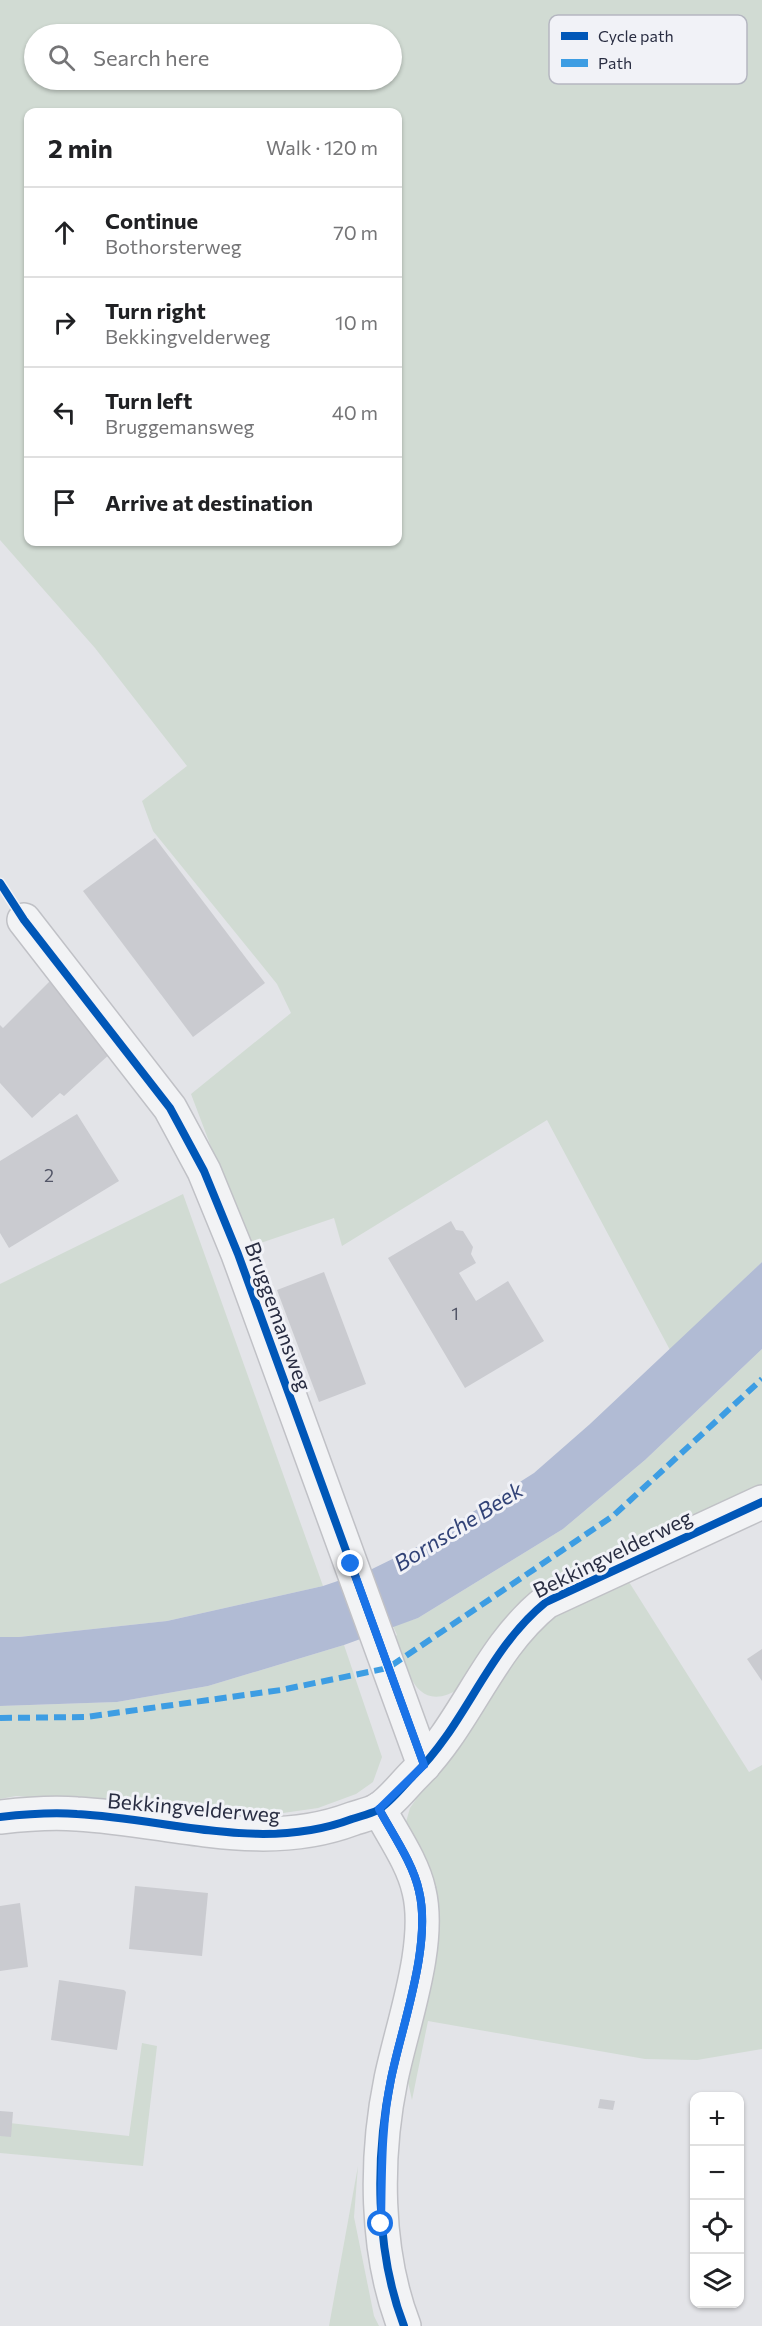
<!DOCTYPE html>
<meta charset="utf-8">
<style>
body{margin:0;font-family:Commissioner,sans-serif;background:#f2f2f2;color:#202124}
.controls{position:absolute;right:18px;bottom:18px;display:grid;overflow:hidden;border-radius:12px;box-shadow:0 2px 4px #0004}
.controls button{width:54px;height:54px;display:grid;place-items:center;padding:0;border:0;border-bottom:2px solid #e0e0e0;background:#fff;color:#202124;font:30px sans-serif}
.stop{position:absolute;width:18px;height:18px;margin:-14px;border:4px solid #1a73e8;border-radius:50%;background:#fff}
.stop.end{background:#1a73e8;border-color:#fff;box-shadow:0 2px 6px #0008}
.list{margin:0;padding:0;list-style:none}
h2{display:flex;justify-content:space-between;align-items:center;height:78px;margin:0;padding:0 24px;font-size:26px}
h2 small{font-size:20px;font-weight:400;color:#757577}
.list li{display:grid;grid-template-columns:39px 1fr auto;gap:18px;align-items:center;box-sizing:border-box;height:90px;padding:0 24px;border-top:2px solid #e0e0e0}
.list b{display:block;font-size:22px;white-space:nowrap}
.list p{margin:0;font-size:20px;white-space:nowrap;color:#757577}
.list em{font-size:20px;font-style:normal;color:#757577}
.icon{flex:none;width:33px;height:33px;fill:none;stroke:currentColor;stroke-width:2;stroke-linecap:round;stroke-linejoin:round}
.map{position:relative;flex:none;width:762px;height:2326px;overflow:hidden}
.search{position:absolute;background:#fff;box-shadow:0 2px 4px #0004;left:24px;top:24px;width:378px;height:66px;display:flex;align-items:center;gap:15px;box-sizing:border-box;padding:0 21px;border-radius:33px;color:#757577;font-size:22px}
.panel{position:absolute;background:#fff;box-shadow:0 2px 4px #0004;left:24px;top:108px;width:378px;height:438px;border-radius:12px}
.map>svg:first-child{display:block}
.green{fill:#d1dbd3;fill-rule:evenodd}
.water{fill:#b1bbd4}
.building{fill:#cacbd0}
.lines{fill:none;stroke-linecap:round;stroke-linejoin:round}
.minor-casing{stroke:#c0c1c6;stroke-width:36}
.minor{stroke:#f2f3f5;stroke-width:33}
.quiet{stroke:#3d9de3;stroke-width:6;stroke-dasharray:12 6;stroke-linecap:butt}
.cycleway-casing{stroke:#f1f2f7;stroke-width:11}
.cycleway{stroke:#0057b8;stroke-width:8}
.route{stroke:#1a73e8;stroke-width:8}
.labels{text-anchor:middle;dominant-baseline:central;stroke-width:6;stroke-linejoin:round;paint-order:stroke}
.number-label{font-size:18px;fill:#535667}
.street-label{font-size:21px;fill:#292d42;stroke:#f1f2f7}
.water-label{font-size:22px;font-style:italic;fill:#324377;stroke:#f1f2f7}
.key{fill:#f1f2f7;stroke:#b5b7c1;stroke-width:1.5}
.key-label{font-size:16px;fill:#292d42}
</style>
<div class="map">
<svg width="762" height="2326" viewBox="0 0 762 2326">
<rect width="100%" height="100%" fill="#e3e4e8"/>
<g class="green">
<path d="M0,0h762v1262l-92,88 -123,-230 -205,126 -8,-28 -85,29 -58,-153 100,-81 -14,-29 -124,-153 -11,-30 45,-35 -92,-118 -95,-108zM34,34h358v46h-358zM28,112h370v430h-370z"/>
<polygon points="183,1194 323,1586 167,1621 19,1637 0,1637 0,1284"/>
<path d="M762,1349v135l-34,15 -8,8 -150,69 -108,111c-46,30 -54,-16 -68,-50l3,-2 -4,-9 25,-8 145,-89 82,-69z"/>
<polygon points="629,1582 749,1772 762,1765 762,2049 697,2060 645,2059 428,2021 412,2100 406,2073 406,1822 410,1808 515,1655 556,1613"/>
<polygon points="344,1645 382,1757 373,1782 356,1794 318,1808 283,1813 223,1814 16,1796 0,1799 0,1706 117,1702 208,1686"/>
<polygon points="142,2043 157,2046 143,2166 0,2153 0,2122 129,2136"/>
<polygon points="358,2166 354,2217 374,2316 379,2326 329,2326"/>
</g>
<polygon class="water" points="762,1262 762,1349 645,1460 563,1529 418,1618 344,1645 208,1686 117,1702 0,1706 0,1637 19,1637 167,1621 323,1586 370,1570 421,1545 534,1473 590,1424"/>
<g class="building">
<polygon points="155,838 265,983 193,1037 83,891"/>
<polygon points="51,980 113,1051 64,1096 60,1093 32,1118 0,1083 0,1025 3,1028"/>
<polygon points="77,1114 119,1181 9,1248 0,1233 0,1161"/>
<polygon points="451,1221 456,1230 463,1231 473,1247 471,1254 476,1263 459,1273 476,1301 508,1281 544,1341 465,1388 388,1258"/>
<polygon points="324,1272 366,1384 319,1402 277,1290"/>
<polygon points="762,1649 762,1681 747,1659"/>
<polygon points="135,1886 208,1893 202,1956 129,1949"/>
<polygon points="20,1903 28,1967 0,1971 0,1906"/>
<polygon points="59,1980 124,1990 126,1992 117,2050 51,2040"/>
<polygon points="600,2099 615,2101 613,2110 598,2108"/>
<polygon points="0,2111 13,2112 11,2137 0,2136"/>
</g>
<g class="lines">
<g class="minor-casing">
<g id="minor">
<polyline points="24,920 170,1108 204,1171 238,1254 424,1765"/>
<path d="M379,1809c14,26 34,54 40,82 13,54 -17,134 -28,188 -16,78 -16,172 13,247"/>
<path d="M0,1817c26,-3 51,-5 77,-3 93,5 185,39 275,5 9,-3 18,-5 26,-9 13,-8 25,-24 36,-35 53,-52 73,-125 132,-173l216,-100"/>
</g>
</g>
<use href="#minor" class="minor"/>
<polyline class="quiet" points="0,1718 86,1717 281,1690 388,1668 613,1516 762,1379"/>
<g class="cycleway-casing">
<g id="cycleway">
<polyline points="0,883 24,920 170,1108 204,1171 238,1254 424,1765"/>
<path d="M379,1809c14,26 34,54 40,82 13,54 -17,134 -28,188 -16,78 -16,172 13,247"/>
<path d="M0,1817c26,-3 51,-5 77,-3 93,5 185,39 275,5 9,-3 18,-5 26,-9 13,-8 25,-24 36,-35 53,-52 73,-125 132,-173l216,-100"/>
</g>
</g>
<use href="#cycleway" class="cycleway"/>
</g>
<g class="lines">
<path class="route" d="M351,1564l73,201 -45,44c14,26 34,54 40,82 13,54 -17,134 -28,188 -10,47 -9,97 -10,145"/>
</g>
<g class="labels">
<g class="number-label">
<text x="49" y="1175">2</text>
<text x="455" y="1313">1</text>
</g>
<g class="street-label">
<text transform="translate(279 1316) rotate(70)">Bruggemansweg</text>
<text transform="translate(612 1553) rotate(-26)">Bekkingvelderweg</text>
<text transform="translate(194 1807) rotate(5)">Bekkingvelderweg</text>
</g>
<g class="water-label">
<text transform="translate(458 1526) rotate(-32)">Bornsche Beek</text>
</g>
</g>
<rect x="549" y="15" width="198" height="69" rx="9" class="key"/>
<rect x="561" y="32" width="27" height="8" fill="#0057b8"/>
<rect x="561" y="59" width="27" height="8" fill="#3d9de3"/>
<g class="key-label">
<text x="598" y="42">Cycle path</text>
<text x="598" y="69">Path</text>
</g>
</svg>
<div class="controls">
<button>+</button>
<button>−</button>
<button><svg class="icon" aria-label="locate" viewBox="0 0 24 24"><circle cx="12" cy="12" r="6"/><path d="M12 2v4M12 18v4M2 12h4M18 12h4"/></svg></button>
<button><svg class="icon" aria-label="layers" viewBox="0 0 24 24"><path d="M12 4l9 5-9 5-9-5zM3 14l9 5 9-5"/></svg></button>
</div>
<div class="stop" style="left:381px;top:2224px"></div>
<div class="stop end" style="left:351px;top:1564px"></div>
<div class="search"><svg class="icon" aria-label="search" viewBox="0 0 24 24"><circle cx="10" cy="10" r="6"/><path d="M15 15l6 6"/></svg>Search here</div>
<section class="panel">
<h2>2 min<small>Walk · 120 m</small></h2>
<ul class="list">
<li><svg class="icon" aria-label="ahead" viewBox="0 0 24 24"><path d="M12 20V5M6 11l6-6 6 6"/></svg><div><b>Continue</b><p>Bothorsterweg</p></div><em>70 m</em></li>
<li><svg class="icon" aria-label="right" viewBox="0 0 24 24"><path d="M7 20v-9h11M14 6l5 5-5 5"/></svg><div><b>Turn right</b><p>Bekkingvelderweg</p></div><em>10 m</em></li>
<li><svg class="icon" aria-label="left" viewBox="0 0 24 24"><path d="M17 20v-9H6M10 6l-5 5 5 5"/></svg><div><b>Turn left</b><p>Bruggemansweg</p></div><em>40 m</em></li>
<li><svg class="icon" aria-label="arrive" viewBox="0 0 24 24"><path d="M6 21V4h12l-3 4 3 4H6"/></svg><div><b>Arrive at destination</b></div></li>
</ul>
</section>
</div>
